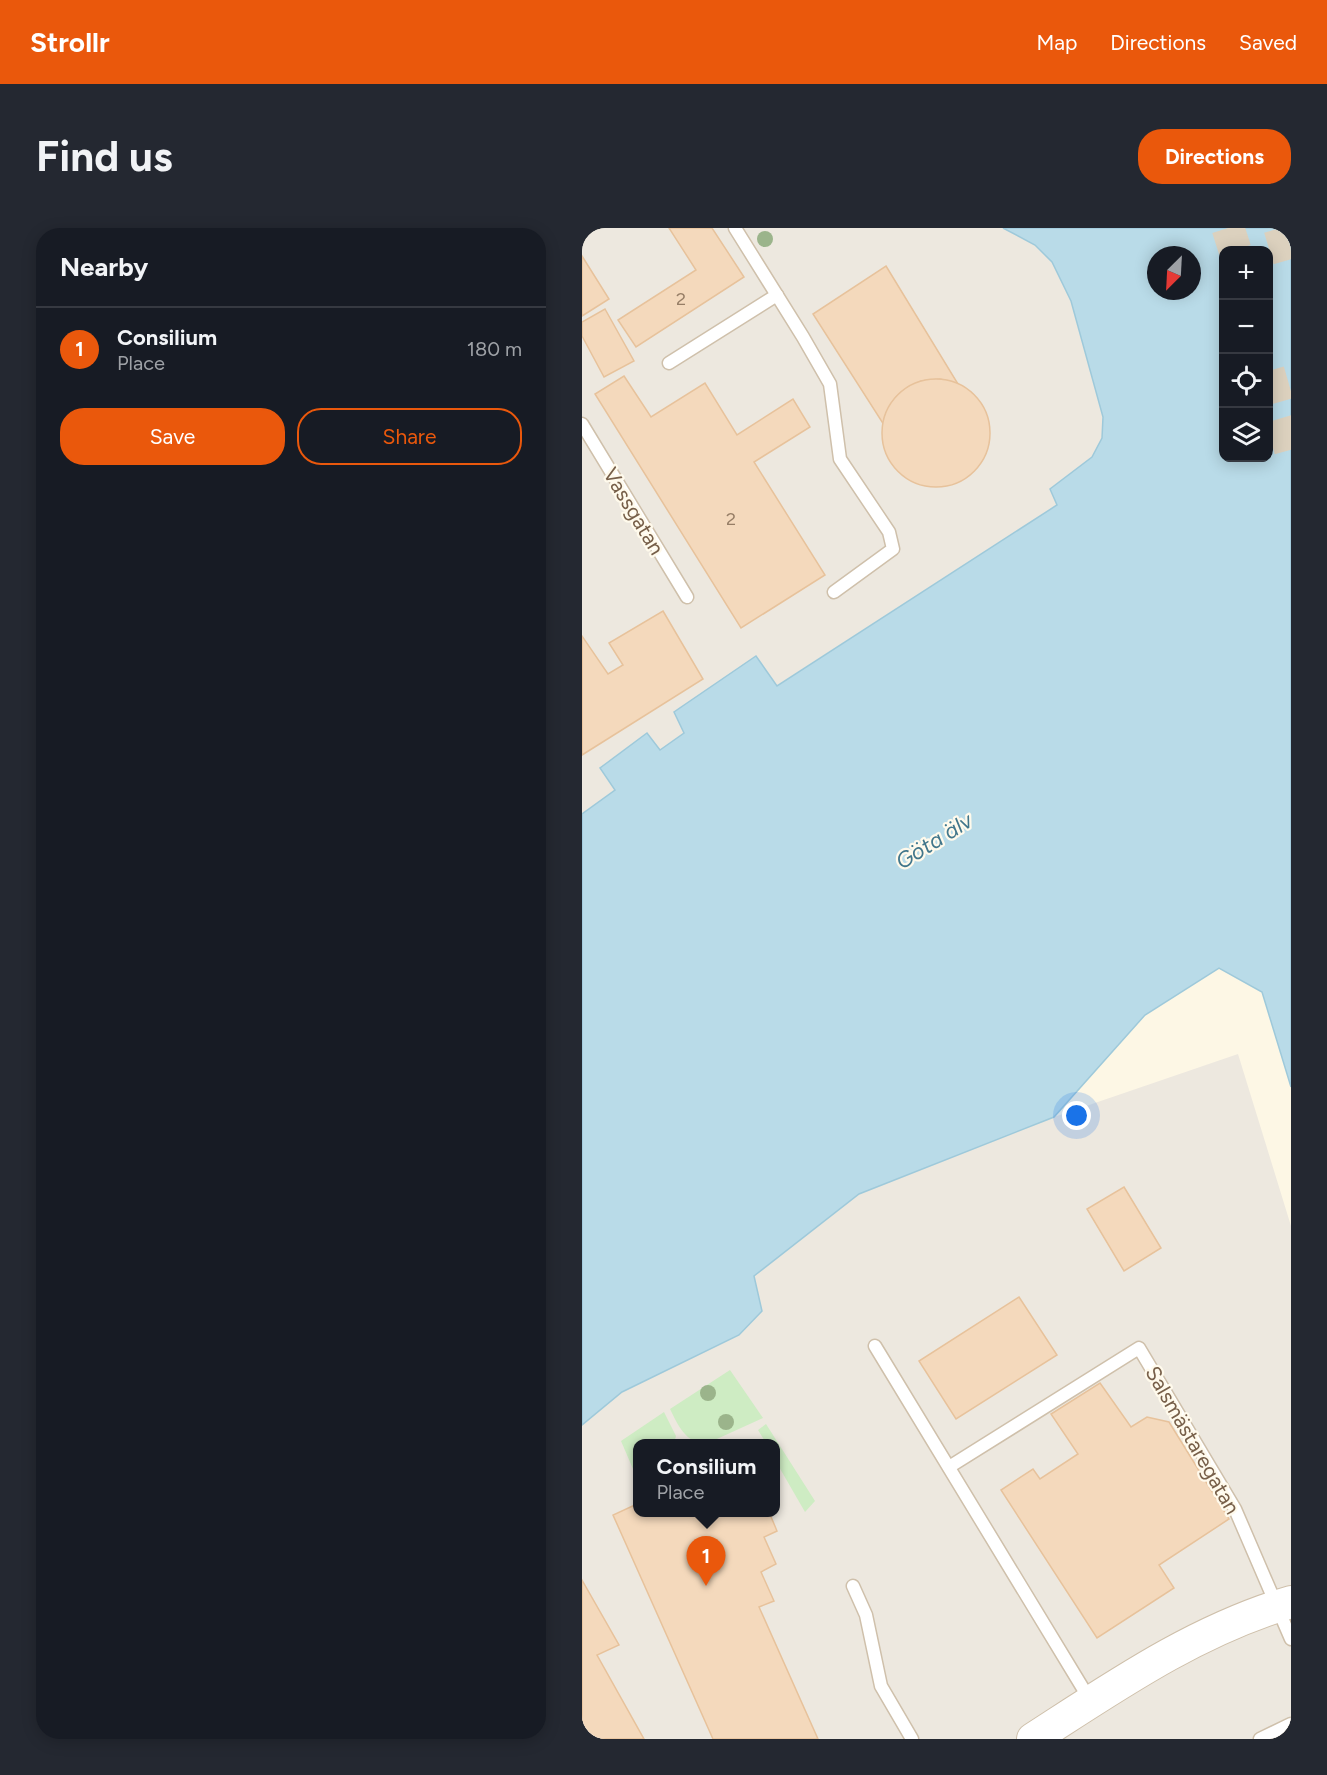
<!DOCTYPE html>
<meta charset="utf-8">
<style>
body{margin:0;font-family:Figtree,sans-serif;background:#242831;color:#f1f3f6}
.controls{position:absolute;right:18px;top:18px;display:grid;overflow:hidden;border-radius:12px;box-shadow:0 3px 15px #0003}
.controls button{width:54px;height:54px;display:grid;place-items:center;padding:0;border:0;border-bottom:2px solid #363941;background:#171b24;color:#f1f3f6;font:30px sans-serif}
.compass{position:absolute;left:565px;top:18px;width:54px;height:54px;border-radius:50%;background:#171b24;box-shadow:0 3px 15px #0003;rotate:204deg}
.you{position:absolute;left:495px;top:888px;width:21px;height:21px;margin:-15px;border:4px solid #fff;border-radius:50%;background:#1a73e8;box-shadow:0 0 0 9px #1a73e833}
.badge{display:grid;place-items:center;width:39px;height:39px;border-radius:50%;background:#ea580c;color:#fff;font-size:20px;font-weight:700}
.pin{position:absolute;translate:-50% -50px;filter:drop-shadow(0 2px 3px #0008)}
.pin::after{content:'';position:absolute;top:32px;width:21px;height:18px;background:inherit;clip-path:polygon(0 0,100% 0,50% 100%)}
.popup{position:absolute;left:51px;top:1211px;width:147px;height:78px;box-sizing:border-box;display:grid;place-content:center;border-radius:12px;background:#171b24;filter:drop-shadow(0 2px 4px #0005);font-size:20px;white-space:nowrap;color:#9ea1a6}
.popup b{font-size:22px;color:#f1f3f6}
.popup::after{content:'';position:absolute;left:50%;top:100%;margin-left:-12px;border:12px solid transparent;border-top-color:#171b24}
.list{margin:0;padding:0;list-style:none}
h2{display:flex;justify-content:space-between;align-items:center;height:78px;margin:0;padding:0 24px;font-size:26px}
h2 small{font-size:20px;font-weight:400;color:#9ea1a6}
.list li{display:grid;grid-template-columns:39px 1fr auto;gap:18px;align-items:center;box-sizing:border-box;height:84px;padding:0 24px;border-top:2px solid #363941}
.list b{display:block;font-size:22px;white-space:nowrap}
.list p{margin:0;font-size:20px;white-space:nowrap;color:#9ea1a6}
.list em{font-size:20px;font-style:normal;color:#9ea1a6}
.actions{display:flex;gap:12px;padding:18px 24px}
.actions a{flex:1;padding:14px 0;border:2px solid #ea580c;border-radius:24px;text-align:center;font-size:21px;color:#ea580c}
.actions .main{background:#ea580c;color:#fff}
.icon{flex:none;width:33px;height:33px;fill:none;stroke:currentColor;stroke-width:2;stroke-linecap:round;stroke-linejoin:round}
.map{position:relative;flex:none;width:709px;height:1511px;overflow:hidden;border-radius:24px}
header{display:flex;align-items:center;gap:36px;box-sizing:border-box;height:84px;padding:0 30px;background:#ea580c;color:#fff}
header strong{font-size:28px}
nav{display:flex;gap:33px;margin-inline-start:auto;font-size:21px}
.intro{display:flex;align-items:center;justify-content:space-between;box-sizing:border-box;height:144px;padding:0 36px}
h1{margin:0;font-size:42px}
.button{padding:15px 27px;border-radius:24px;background:#ea580c;color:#fff;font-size:21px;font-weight:700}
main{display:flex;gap:36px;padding:0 36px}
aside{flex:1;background:#171b24;border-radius:24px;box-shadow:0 3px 15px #0003}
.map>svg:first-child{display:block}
.industrial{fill:#ede8df;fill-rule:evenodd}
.green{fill:#ceecc3}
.water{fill:#b9dbe8;stroke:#9ec9da;stroke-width:1.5;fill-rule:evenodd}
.building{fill:#f4d9bc;stroke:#e7c29b;stroke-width:1.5}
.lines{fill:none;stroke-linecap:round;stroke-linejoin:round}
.motorway-tunnel{stroke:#dcd1be;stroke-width:33;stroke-dasharray:33 16;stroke-linecap:butt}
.service-casing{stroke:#cfc0ab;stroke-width:15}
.tertiary-casing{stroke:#cfc0ab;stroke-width:34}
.service{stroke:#fff;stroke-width:12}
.tertiary{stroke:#fff;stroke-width:32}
.tree{fill:#9bb48b}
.labels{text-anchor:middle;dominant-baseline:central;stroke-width:4.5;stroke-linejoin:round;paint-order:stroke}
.number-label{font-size:18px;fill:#967e66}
.street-label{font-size:21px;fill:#775f49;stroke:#fffaec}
.water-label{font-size:22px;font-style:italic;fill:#41768b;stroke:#fffaec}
</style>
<header>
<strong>Strollr</strong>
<nav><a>Map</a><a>Directions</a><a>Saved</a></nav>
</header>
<div class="intro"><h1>Find us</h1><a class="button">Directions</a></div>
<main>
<aside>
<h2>Nearby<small></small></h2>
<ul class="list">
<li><span class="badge">1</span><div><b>Consilium</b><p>Place</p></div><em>180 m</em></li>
</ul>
<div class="actions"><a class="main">Save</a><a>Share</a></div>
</aside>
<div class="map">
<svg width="709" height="1511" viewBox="0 0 709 1511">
<rect width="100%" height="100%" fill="#fdf7e5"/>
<g class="industrial">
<polygon points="0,0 421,0 453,17 470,34 489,73 521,189 520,210 510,229 468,261 475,277 194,458 175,429 92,484 103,505 78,523 65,505 18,539 33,562 0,586"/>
<path d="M656,826l53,172v513h-709v-314l40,-33 117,-57 23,-24 -8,-35 105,-82 195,-77zM55,1216h138v68h-138z"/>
</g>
<g class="green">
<path d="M148,1142l33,48 -55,25c-22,1 -29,-16 -38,-34z"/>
<polygon points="82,1184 94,1208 92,1215 55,1216 54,1248 39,1213"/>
<polygon points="184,1196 233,1273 223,1284 193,1232 193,1216 184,1215 176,1202"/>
</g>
<path class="water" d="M421,0h288v859l-29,-95 -43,-24 -74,47 -91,102 -195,77 -105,82 8,35 -23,24 -117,57 -40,33v-611l33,-24 -15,-22 47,-35 13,17 24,-17 -10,-21 82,-56 21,30 280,-181 -7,-16 42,-32 10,-19 1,-21 -32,-116 -19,-39 -17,-17zM642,22h44v208h-44zM574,27h36v36h-36z"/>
<g class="building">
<polygon points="87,0 130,0 162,49 54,119 36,92 114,42"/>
<polygon points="0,28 27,71 0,88"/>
<polygon points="304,38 376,156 358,151 339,153 322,162 314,169 304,185 302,197 231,86"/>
<polygon points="23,81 52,133 22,149 0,108 0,94"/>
<polygon points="42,148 69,189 123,155 155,207 211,171 228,199 172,234 243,347 159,400 13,166"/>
<circle cx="354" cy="205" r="54"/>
<polygon points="81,383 121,451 0,527 0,408 26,446 41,437 27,415"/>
<polygon points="542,959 579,1020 542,1043 505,981"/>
<polygon points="437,1069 475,1127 374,1191 337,1133"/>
<polygon points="518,1155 549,1199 565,1189 587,1194 647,1291 577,1337 592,1360 515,1410 419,1262 451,1241 458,1251 496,1226 469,1186"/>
<polygon points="55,1276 55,1284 187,1284 195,1303 182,1309 194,1336 179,1344 192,1373 177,1379 236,1511 131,1511 31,1287"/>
<polygon points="0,1352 37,1417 15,1427 62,1511 0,1511"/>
</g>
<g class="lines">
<g class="motorway-tunnel">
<polyline points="646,0 653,22"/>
<polyline points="698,0 709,37"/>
<polyline points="686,143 709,223"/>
</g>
<g class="service-casing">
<g id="service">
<polyline points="153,0 221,109 248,156 258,231 307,304 311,321 252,364"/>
<polyline points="87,135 195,67"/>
<polyline points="0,196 105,369"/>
<polyline points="293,1118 508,1472"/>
<polyline points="367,1239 557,1120 653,1281 709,1411"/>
<polyline points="271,1358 284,1387 299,1458 330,1511"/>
<polyline points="678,1511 709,1496"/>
</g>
</g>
<g class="tertiary-casing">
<path id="tertiary" d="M451,1511c82,-53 163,-109 258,-137"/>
</g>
<use href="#service" class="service"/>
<use href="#tertiary" class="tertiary"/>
</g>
<g class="tree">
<circle cx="183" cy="11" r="8"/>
<circle cx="126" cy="1165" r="8"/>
<circle cx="144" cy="1194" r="8"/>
</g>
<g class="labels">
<g class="number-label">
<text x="99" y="71">2</text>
<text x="149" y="291">2</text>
</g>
<g class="street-label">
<text transform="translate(52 283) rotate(59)">Vassgatan</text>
<text transform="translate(611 1212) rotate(60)">Salsmästaregatan</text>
</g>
<g class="water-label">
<text transform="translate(352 613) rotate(-32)">Göta älv</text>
</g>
</g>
</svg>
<div class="controls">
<button>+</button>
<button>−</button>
<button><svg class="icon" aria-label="locate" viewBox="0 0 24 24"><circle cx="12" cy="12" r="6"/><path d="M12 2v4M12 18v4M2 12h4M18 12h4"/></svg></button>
<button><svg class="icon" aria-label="layers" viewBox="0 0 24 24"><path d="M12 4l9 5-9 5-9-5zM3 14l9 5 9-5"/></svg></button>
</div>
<svg class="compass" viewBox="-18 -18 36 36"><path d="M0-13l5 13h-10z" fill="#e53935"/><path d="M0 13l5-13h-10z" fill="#9ea1a6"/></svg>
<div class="you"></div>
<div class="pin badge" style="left:124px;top:1358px">1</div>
<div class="popup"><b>Consilium</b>Place</div>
</div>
</main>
